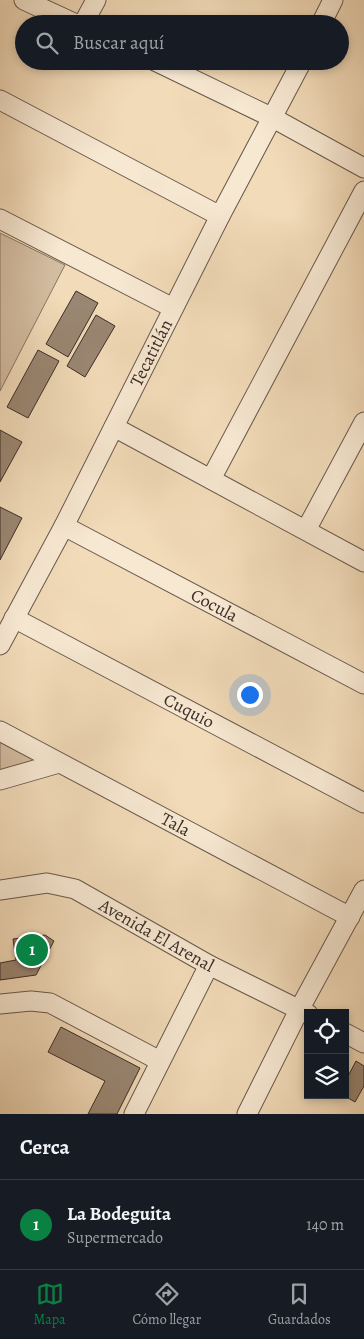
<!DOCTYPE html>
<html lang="es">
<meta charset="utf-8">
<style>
body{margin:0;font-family:Alegreya,serif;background:#20242c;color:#f1f3f6}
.controls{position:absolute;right:15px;bottom:15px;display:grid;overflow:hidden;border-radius:0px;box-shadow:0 2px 8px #0003}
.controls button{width:45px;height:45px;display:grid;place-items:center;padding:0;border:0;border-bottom:1px solid #363941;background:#171b24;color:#f1f3f6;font:25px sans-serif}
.you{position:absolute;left:249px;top:694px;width:18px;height:18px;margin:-12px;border:4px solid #fff;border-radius:50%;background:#1a73e8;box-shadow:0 0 0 8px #1a73e833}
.badge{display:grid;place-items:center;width:32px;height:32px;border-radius:50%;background:#0b8043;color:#fff;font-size:16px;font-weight:700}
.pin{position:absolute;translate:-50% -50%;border:2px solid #fff;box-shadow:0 1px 5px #0006}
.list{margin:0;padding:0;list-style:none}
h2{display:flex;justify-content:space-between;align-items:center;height:65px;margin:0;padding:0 20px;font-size:21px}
h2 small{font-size:16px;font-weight:400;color:#9ea1a6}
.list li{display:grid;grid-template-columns:32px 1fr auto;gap:15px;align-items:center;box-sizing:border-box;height:90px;padding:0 20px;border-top:1px solid #363941}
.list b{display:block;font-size:19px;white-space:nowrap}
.list p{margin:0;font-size:16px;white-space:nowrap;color:#9ea1a6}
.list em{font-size:16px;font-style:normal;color:#9ea1a6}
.icon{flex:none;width:28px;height:28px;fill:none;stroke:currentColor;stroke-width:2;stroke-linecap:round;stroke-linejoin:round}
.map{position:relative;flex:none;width:364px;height:1114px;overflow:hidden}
.search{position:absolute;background:#171b24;box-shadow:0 2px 8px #0003;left:15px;right:15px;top:15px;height:55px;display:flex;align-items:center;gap:12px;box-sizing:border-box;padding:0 18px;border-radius:28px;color:#9ea1a6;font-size:19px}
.sheet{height:155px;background:#171b24}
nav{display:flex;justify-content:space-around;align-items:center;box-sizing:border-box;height:70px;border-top:1px solid #363941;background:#171b24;font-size:14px;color:#9ea1a6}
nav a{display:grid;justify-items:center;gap:2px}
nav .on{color:#0b8043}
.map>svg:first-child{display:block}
.green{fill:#d3bda0;stroke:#877564}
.building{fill:#9a8773;stroke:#3b2d27}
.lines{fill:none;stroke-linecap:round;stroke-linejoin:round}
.street-casing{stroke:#69584c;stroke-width:21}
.street{stroke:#f7e8d2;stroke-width:19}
.labels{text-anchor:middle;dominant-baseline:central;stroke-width:4;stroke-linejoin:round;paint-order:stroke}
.street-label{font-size:18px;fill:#3b2d27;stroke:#f7e8d2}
</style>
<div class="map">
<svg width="364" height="1114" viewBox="0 0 364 1114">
<rect width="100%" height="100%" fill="#f2dbb9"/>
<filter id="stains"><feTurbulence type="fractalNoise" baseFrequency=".004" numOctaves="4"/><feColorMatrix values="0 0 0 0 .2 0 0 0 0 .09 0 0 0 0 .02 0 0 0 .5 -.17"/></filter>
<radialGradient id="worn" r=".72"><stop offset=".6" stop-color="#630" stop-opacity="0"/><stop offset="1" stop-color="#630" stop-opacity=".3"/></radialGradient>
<g class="green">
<polygon points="0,233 65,265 0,391"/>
<polygon points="0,739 40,761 0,772"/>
</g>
<g class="building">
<polygon points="76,291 98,303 68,357 46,344"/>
<polygon points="96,315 115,326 85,377 67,366"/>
<polygon points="38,350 59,361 28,418 7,407"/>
<polygon points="0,430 22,442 0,482"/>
<polygon points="0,507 22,518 0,560"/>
<polygon points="45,935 54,941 36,975 0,980 0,963 16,960 13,939"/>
<polygon points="61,1027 140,1068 117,1114 88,1114 105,1081 48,1052"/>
<polygon points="356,1061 364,1066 364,1086 355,1102 343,1095 345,1095 345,1082"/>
</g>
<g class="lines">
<g class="street-casing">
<g id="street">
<polyline points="24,0 76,24"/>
<polyline points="83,24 96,0"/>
<polyline points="321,24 333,0"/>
<polyline points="155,61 273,118 364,168"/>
<polyline points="0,100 220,216"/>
<polyline points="0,219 173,308"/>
<polyline points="114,427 364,562"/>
<polyline points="211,479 364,191"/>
<path id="s1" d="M64,526l300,158"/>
<polyline points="306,530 364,422"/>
<path id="s2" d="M14,618l350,185"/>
<path id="s3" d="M0,645l64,-119 156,-310 82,-155"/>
<path id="s4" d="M0,731l350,186"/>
<polyline points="0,780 59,763"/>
<path id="s5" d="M0,890l47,-7 28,6 134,76 99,49"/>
<polyline points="0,1004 31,1001 50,1003 160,1061"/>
<polyline points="345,1033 364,1043"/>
<polyline points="134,1114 209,965"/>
<polyline points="247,1114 299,1010 364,890"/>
</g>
</g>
<use href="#street" class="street"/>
</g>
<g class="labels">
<g class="street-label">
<text stroke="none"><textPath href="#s3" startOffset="329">Tecatitlán</textPath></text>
<text stroke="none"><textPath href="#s1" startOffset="170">Cocula</textPath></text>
<text stroke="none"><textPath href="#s2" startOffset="198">Cuquio</textPath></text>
<text stroke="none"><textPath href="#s4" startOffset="199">Tala</textPath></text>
<text stroke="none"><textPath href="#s5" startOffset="170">Avenida El Arenal</textPath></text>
</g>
</g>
<rect width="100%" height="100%" filter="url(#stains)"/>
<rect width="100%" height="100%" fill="url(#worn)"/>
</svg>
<div class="controls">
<button><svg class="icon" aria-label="locate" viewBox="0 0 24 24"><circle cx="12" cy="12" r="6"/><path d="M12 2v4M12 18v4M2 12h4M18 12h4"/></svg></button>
<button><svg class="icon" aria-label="layers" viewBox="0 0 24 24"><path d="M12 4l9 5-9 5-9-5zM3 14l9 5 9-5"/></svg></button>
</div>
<div class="you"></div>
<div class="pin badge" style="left:32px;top:950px">1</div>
<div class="search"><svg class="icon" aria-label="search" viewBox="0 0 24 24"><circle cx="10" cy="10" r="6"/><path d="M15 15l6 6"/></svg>Buscar aquí</div>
</div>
<section class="sheet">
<h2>Cerca<small></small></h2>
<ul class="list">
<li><span class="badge">1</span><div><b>La Bodeguita</b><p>Supermercado</p></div><em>140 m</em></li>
</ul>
</section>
<nav>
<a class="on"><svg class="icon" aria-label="map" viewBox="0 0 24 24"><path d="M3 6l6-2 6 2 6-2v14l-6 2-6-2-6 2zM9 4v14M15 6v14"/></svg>Mapa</a>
<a><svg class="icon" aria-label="directions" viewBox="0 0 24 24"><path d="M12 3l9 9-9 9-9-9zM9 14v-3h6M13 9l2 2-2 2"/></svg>Cómo llegar</a>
<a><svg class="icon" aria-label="saved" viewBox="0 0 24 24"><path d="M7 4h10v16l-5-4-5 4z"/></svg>Guardados</a>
</nav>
